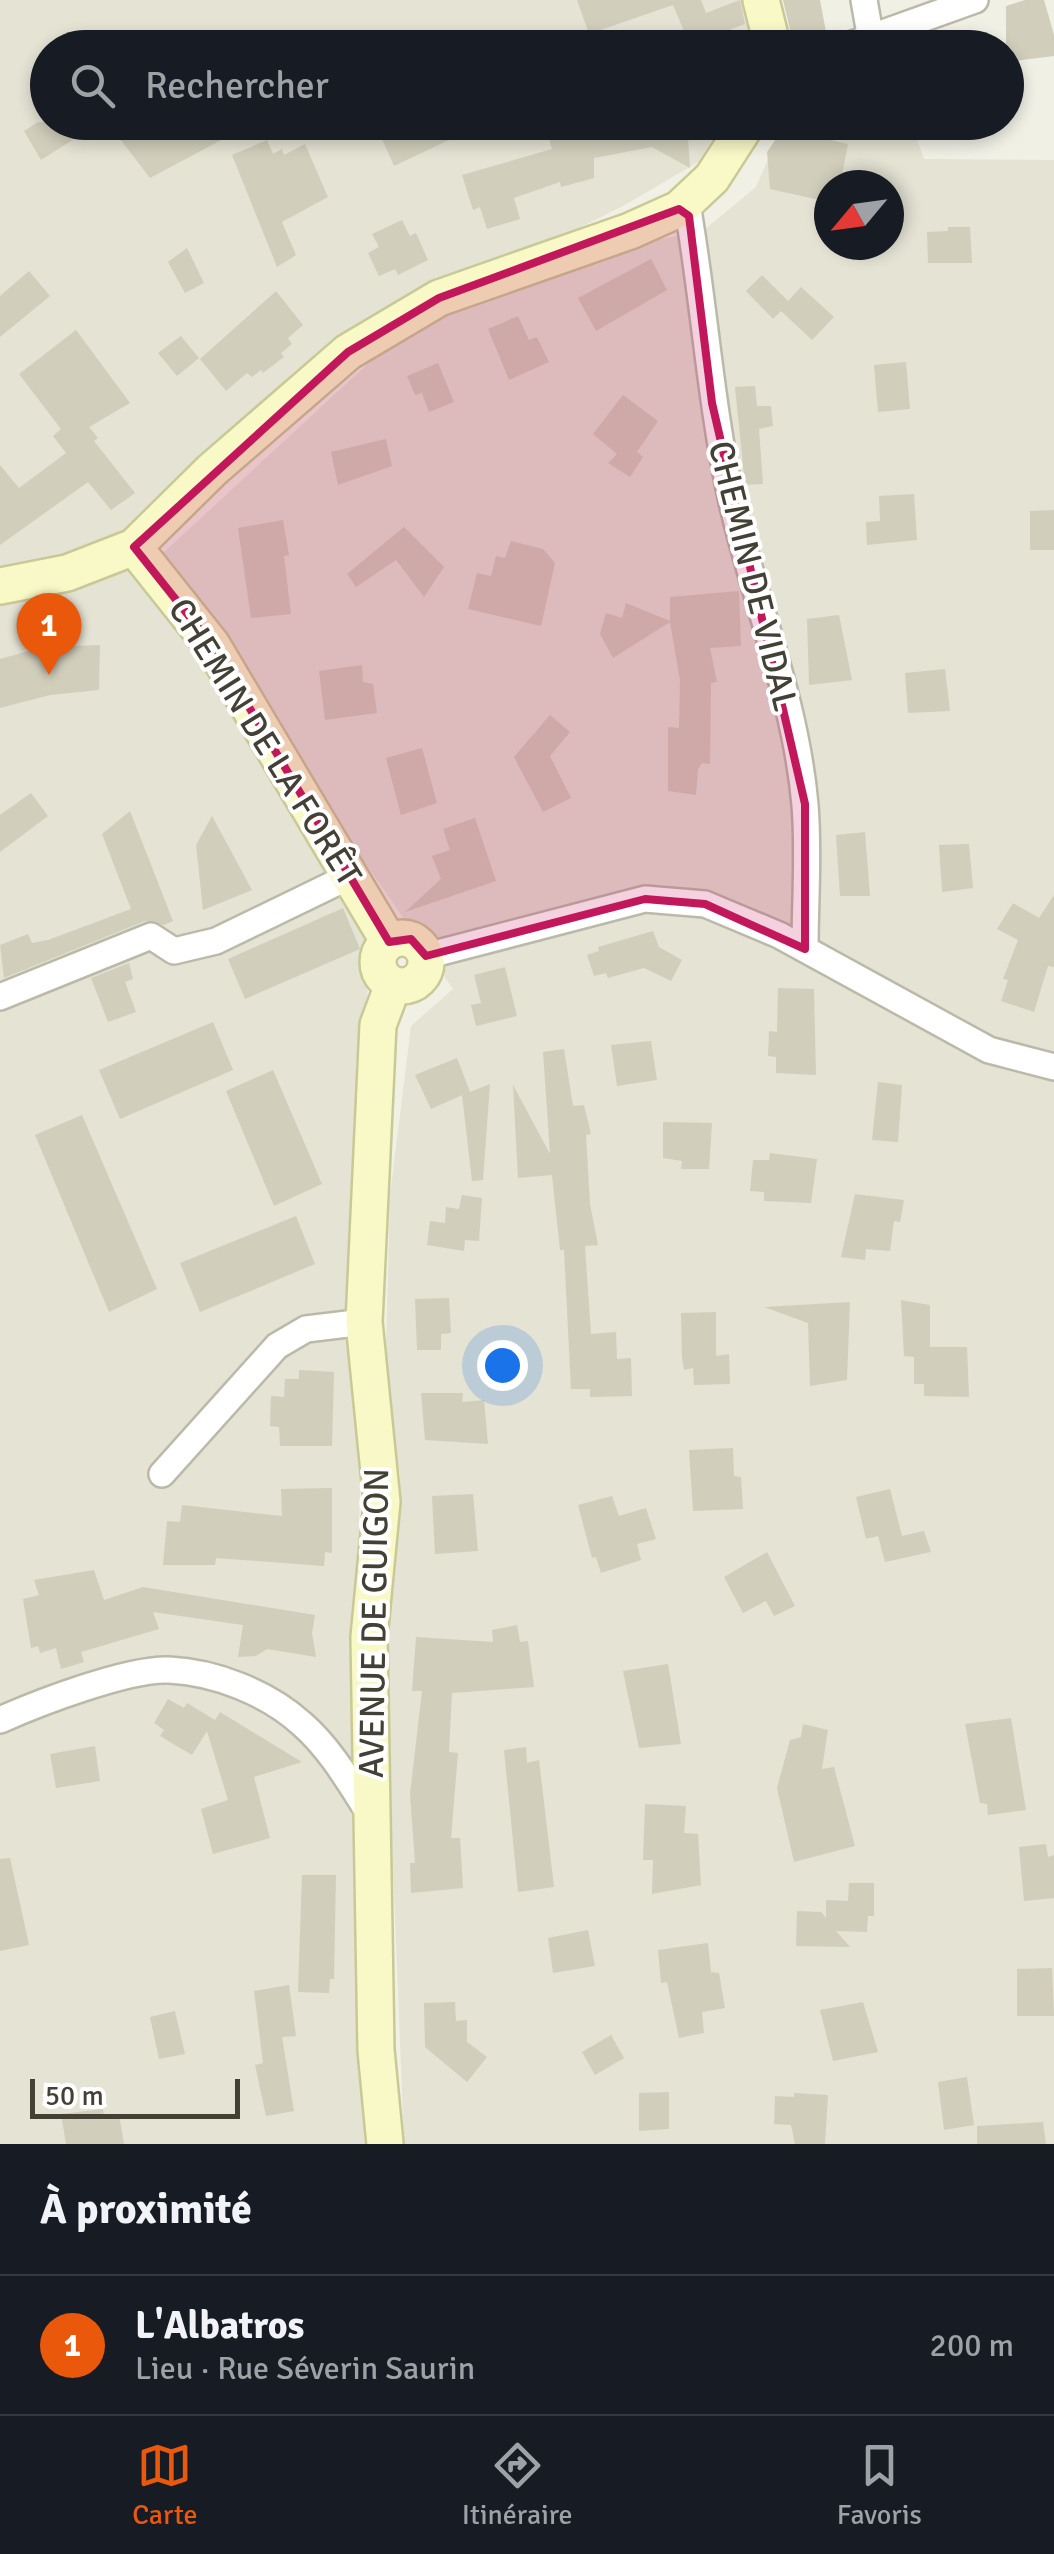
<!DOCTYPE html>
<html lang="fr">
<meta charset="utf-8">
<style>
body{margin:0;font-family:Signika,sans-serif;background:#242831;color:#f1f3f6}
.compass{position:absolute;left:814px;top:170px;width:90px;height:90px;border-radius:50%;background:#171b24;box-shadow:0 5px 15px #0003;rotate:241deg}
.scale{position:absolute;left:30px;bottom:25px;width:210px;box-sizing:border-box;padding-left:10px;border:5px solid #434135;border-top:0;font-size:28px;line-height:35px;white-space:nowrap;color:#434135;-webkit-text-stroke:8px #fff;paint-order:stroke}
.you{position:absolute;left:502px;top:1365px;width:35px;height:35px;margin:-25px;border:8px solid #fff;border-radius:50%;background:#1a73e8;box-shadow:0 0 0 15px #1a73e833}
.badge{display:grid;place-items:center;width:65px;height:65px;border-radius:50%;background:#ea580c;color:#fff;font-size:32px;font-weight:700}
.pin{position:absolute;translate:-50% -82px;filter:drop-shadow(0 2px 5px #0008)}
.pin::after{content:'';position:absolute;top:52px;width:35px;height:30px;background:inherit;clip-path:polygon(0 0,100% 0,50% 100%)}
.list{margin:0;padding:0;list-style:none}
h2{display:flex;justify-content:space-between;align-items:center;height:130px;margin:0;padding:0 40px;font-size:42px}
h2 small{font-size:32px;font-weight:400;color:#9ea1a6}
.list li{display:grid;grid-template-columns:65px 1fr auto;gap:30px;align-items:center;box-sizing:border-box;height:140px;padding:0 40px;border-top:2px solid #363941}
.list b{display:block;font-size:38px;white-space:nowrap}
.list p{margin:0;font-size:32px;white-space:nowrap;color:#9ea1a6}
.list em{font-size:32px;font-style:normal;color:#9ea1a6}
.icon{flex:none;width:55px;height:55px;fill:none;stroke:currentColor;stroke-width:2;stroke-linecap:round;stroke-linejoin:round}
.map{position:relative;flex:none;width:1054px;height:2144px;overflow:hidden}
.search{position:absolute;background:#171b24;box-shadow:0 5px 15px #0003;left:30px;right:30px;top:30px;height:110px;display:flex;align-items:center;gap:25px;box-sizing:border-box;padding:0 35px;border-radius:55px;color:#9ea1a6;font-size:38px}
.sheet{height:270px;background:#171b24}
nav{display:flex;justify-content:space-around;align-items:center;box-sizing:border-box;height:140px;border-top:2px solid #363941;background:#171b24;font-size:28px;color:#9ea1a6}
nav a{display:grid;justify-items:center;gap:5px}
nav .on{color:#ea580c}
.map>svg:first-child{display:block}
.residential{fill:#e4e3d4;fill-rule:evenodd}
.building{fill:#d1cebc}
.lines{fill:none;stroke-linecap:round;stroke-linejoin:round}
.street-casing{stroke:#bbbaa9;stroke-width:30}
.secondary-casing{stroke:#c9c997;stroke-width:40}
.street{stroke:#fff;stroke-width:25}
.secondary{stroke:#f8f9c7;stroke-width:35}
.marked{fill:#c2185b;fill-opacity:0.2;stroke:#c2185b;stroke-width:8;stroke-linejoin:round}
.labels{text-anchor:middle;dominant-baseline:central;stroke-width:8;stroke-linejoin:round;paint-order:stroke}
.street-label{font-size:35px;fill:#434135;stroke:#fff}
</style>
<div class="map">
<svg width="1054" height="2144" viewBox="0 0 1054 2144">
<rect width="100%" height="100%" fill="#f1f0e5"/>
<g class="residential">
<polygon points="0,0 747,0 749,47 48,48 48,122 721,123 700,161 623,206 439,298 134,547 236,708 370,948 351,1271 361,1460 357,1590 366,2144 0,2144"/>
<path d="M784,123h127l13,36 130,1v1984h-650l-20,-509 16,-160 -15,-87 5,-192 21,-170 42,-37 -161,-231 -131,-203 226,-209 83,-43 178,-61 56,-12 52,-43zM829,185h60v60h-60z"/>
</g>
<g class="building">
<polygon points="577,0 701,0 706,13 740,0 745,24 690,45 673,5 589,34"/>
<polygon points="783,0 820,0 827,37 794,46"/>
<polygon points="1025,0 1044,0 1054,35 1054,56 1006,62 1006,6"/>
<polygon points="38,122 63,122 74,139 41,160 24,131"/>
<polygon points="107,122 255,122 150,178"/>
<polygon points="409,122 487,122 394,166 382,139"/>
<polygon points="610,122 687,122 690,168 652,147 594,158 594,178 561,187 560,182 514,198 520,219 487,229 480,207 473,210 462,175 552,149 549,139"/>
<polygon points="783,129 848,144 840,185 829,185 829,202 770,189 767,152"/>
<polygon points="267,140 273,154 282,149 284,155 305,144 328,197 282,222 296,255 277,267 232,155"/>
<polygon points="402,220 410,236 416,233 428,260 398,275 395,269 379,276 368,253 379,247 372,234"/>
<polygon points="948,227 970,227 972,263 928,263 927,232 948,231"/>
<polygon points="187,248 204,283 185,293 168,262"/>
<polygon points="651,259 667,290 596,331 578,298"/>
<polygon points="29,271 50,296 0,337 0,296"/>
<polygon points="762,275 788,301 801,287 834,317 812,340 781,311 773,319 746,291"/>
<polygon points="276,291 303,325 288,338 292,344 281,353 284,357 263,373 261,370 252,377 247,373 226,391 200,359"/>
<polygon points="518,316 529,340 537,337 549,362 509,380 488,329"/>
<polygon points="76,330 130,403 89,427 98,438 94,441 135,493 111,510 88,482 0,545 0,465 19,488 66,453 53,436 61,429 19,374"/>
<polygon points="181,336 199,358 177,376 158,353"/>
<polygon points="906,362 910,409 878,412 874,365"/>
<polygon points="438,363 454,402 429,412 422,393 415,395 407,376"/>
<polygon points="755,386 757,406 771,406 773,426 759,429 763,484 745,485 735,387"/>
<polygon points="623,395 658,421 637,452 643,457 630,477 608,463 617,454 593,434"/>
<polygon points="386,439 392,466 338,485 331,452"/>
<polygon points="914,494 917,540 867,545 866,522 880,521 879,496"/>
<polygon points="1054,510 1054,550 1030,550 1030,511"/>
<polygon points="283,520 289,555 284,556 291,614 251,618 238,528"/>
<polygon points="404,527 444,567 424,597 396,560 356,587 347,574"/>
<polygon points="511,541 543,549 555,563 541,626 468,609 477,573 491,576 496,556 505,558"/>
<polygon points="739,591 741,646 710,648 717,682 711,683 710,764 702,763 698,769 696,795 668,791 668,727 679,728 680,680 670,622 613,658 600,634 606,613 622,618 626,603 670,621 670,597"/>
<polygon points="839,615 852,680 809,685 807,619"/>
<polygon points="100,645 99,690 50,695 0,708 0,659 43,647"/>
<polygon points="362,665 363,682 373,684 377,713 325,720 319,671"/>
<polygon points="945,669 950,711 908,713 905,673"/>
<polygon points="550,715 570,732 550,756 571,798 543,812 514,757"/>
<polygon points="422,748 437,803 401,815 386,758"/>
<polygon points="31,793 48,816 0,852 0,815"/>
<polygon points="130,811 173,921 164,925 145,921 4,978 0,945 28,934 32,943 48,940 131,909 102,834"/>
<polygon points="212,816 252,890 203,910 196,845"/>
<polygon points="475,818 496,881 405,912 441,879 432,856 450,850 443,829"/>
<polygon points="865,832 870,896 840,896 836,835"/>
<polygon points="969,844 973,888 942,892 939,845"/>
<polygon points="1054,895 1054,967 1048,966 1034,1012 1001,1001 1008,980 1003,979 1018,940 997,929 1013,903 1039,918"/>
<polygon points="343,908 360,949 245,999 228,959"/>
<polygon points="653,931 659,947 682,960 671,981 644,968 608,978 606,973 594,976 587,955 599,951 598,947"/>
<polygon points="129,963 133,979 125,982 136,1012 108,1022 91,978"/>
<polygon points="505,967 517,1016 476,1026 471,1005 481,1003 474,975"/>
<polygon points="778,988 814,989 816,1075 776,1073 776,1057 768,1056 769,1031 777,1032"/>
<polygon points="213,1022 233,1070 120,1119 99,1070"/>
<polygon points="651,1041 657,1080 617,1086 611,1045"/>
<polygon points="564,1049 573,1106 584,1105 591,1134 586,1135 590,1204 598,1245 585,1246 591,1334 616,1332 617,1359 631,1358 632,1396 590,1397 590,1389 571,1389 564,1250 560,1250 552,1175 518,1178 513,1085 550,1154 543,1052"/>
<polygon points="457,1058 470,1092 490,1084 483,1180 472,1181 462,1095 431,1109 415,1075"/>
<polygon points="273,1070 322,1184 274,1206 226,1091"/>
<polygon points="878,1082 902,1085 898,1142 872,1140"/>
<polygon points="82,1115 157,1289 109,1312 35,1135"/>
<polygon points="663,1122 712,1123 709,1169 681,1169 682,1161 663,1158"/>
<polygon points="770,1153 817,1159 811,1203 764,1201 764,1192 750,1191 753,1160 769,1160"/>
<polygon points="855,1194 904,1200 900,1222 894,1221 890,1251 866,1249 865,1260 841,1257"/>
<polygon points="462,1195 482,1198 479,1241 465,1240 464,1251 427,1245 430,1221 445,1223 446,1207 459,1209"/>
<polygon points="296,1216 315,1264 200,1312 180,1263"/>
<polygon points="449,1298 451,1333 441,1334 441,1350 417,1350 415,1299"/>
<polygon points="901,1300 930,1305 930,1347 967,1347 969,1397 924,1396 924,1384 914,1384 914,1357 904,1356"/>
<polygon points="850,1302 847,1380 810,1386 808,1323 764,1307"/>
<polygon points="716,1312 716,1356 729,1354 730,1384 694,1385 693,1368 684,1370 682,1357 681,1313"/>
<polygon points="299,1370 334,1372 332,1446 280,1446 279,1427 270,1426 271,1396 284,1397 285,1379 299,1379"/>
<polygon points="421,1393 463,1393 462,1402 484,1400 488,1444 425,1440"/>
<polygon points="733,1448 734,1476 741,1477 743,1509 693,1511 689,1450"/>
<polygon points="332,1488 332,1553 325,1552 324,1566 216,1558 215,1565 163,1565 167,1521 180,1522 182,1505 282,1516 281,1489"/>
<polygon points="890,1489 902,1536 924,1531 931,1552 885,1562 878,1536 866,1539 856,1497"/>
<polygon points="473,1494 478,1551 435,1554 432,1496"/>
<polygon points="612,1496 619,1516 646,1508 656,1539 637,1544 641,1560 601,1573 596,1557 592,1558 578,1505"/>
<polygon points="767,1552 795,1606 774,1616 766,1601 743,1613 724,1577"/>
<polygon points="94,1570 104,1600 143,1587 315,1615 312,1633 316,1657 267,1649 256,1656 238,1657 243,1625 153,1612 159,1629 81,1652 84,1662 61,1669 56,1648 40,1653 38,1646 31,1648 23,1599 39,1595 34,1580"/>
<polygon points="517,1625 520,1642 528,1641 534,1687 452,1693 449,1752 458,1753 451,1838 460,1838 463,1888 411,1893 410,1863 415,1863 410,1794 422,1691 412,1691 416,1637 493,1642 492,1630"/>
<polygon points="668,1664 681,1744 639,1748 623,1671"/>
<polygon points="168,1699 184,1708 187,1703 215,1720 220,1712 302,1762 254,1777 270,1838 213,1854 201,1809 228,1800 207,1731 192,1755 160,1736 164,1730 154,1723"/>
<polygon points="1011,1718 1026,1810 988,1815 987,1804 980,1803 965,1724"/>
<polygon points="803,1724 828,1730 822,1769 834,1767 855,1846 794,1862 777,1788 790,1740 801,1737"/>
<polygon points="95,1746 100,1781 56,1788 50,1754"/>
<polygon points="526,1747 527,1763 539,1760 554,1887 518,1892 504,1750"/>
<polygon points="645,1804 686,1806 684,1833 698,1834 701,1885 652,1894 653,1860 643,1860"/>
<polygon points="1046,1844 1048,1857 1054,1855 1054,1898 1024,1901 1019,1847"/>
<polygon points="10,1858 29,1945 0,1951 0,1859"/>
<polygon points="302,1875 336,1875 334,1979 330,1979 329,1993 298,1992"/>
<polygon points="849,1883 874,1883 874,1916 868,1916 867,1932 836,1931 850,1947 796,1946 797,1911 821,1912 826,1918 826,1900 848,1901"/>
<polygon points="588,1930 595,1966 553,1973 548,1938"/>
<polygon points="708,1943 711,1972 719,1973 725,2008 702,2012 704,2033 679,2038 667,1982 661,1983 658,1950"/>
<polygon points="1052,1968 1054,2016 1017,2016 1017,1969"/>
<polygon points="289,1985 296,2036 282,2037 294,2111 266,2116 255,2065 263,2063 254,1991"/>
<polygon points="455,2002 456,2021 467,2020 467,2042 487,2057 467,2082 425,2047 424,2003"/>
<polygon points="863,2002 878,2052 833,2061 820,2010"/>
<polygon points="175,2011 185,2054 159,2059 150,2017"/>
<polygon points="611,2035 624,2058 595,2075 582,2052"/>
<polygon points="967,2077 974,2125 944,2130 938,2082"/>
<polygon points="669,2092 669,2129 639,2131 639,2093"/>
<polygon points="794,2093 828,2095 825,2144 795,2144 791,2125 774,2124 775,2096 794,2097"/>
<polygon points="103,2109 104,2117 119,2115 124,2144 66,2144 61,2114"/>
<polygon points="1043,2122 1046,2144 977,2144 977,2126"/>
</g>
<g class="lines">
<g class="street-casing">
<g id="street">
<polyline points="864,0 870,34"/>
<polyline points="841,48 975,0"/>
<path d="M679,209l10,7c16,96 22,191 43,286 23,100 64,199 73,303 4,47 0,97 0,144"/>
<polyline points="426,956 645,899 705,904 779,935 989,1050 1054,1067"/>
<polyline points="0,997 151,936 174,951 216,941 348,877"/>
<polyline points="162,1474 277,1346 306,1329 364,1322"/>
<path d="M0,1720c38,-17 129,-52 169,-50 46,2 99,23 133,54 28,24 49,61 69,92"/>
</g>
</g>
<g class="secondary-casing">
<g id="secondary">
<polyline points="761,0 773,48"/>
<polyline points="134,547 212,645 389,942"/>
<polyline points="0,586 67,573 134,547 212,470 348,352 439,298 630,231 679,209 712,178 748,122"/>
<circle cx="402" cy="962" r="24"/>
<polyline points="385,2144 376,2050 369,1637 382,1502 364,1322 378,1025 393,985"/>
</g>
</g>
<use href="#street" class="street"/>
<use href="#secondary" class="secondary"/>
</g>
<path class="marked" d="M679,209l10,7 23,187 93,401v145l-100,-45 -60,-5 -219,57 -15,-17 -22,3 -177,-297 -78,-98 214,-195 91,-54z"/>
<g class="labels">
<g class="street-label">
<text transform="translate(753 576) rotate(76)">CHEMIN DE VIDAL</text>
<text transform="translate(265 742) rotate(58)">CHEMIN DE LA FORÊT</text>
<text transform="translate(374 1623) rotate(-89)">AVENUE DE GUIGON</text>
</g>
</g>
</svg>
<svg class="compass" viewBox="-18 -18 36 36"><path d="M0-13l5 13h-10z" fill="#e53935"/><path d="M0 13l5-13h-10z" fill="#9ea1a6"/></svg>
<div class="scale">50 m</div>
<div class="you"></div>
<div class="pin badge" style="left:49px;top:675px">1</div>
<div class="search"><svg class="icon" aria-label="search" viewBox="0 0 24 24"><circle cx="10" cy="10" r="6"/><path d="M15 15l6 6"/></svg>Rechercher</div>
</div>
<section class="sheet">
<h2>À proximité<small></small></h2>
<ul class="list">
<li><span class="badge">1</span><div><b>L'Albatros</b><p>Lieu · Rue Séverin Saurin</p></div><em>200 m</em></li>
</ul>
</section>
<nav>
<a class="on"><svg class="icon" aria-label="map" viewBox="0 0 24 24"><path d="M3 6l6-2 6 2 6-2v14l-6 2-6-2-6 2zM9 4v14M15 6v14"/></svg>Carte</a>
<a><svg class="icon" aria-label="directions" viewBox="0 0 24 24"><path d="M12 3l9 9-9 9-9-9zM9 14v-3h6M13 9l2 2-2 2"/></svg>Itinéraire</a>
<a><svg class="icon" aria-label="saved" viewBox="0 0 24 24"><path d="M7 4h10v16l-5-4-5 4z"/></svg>Favoris</a>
</nav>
